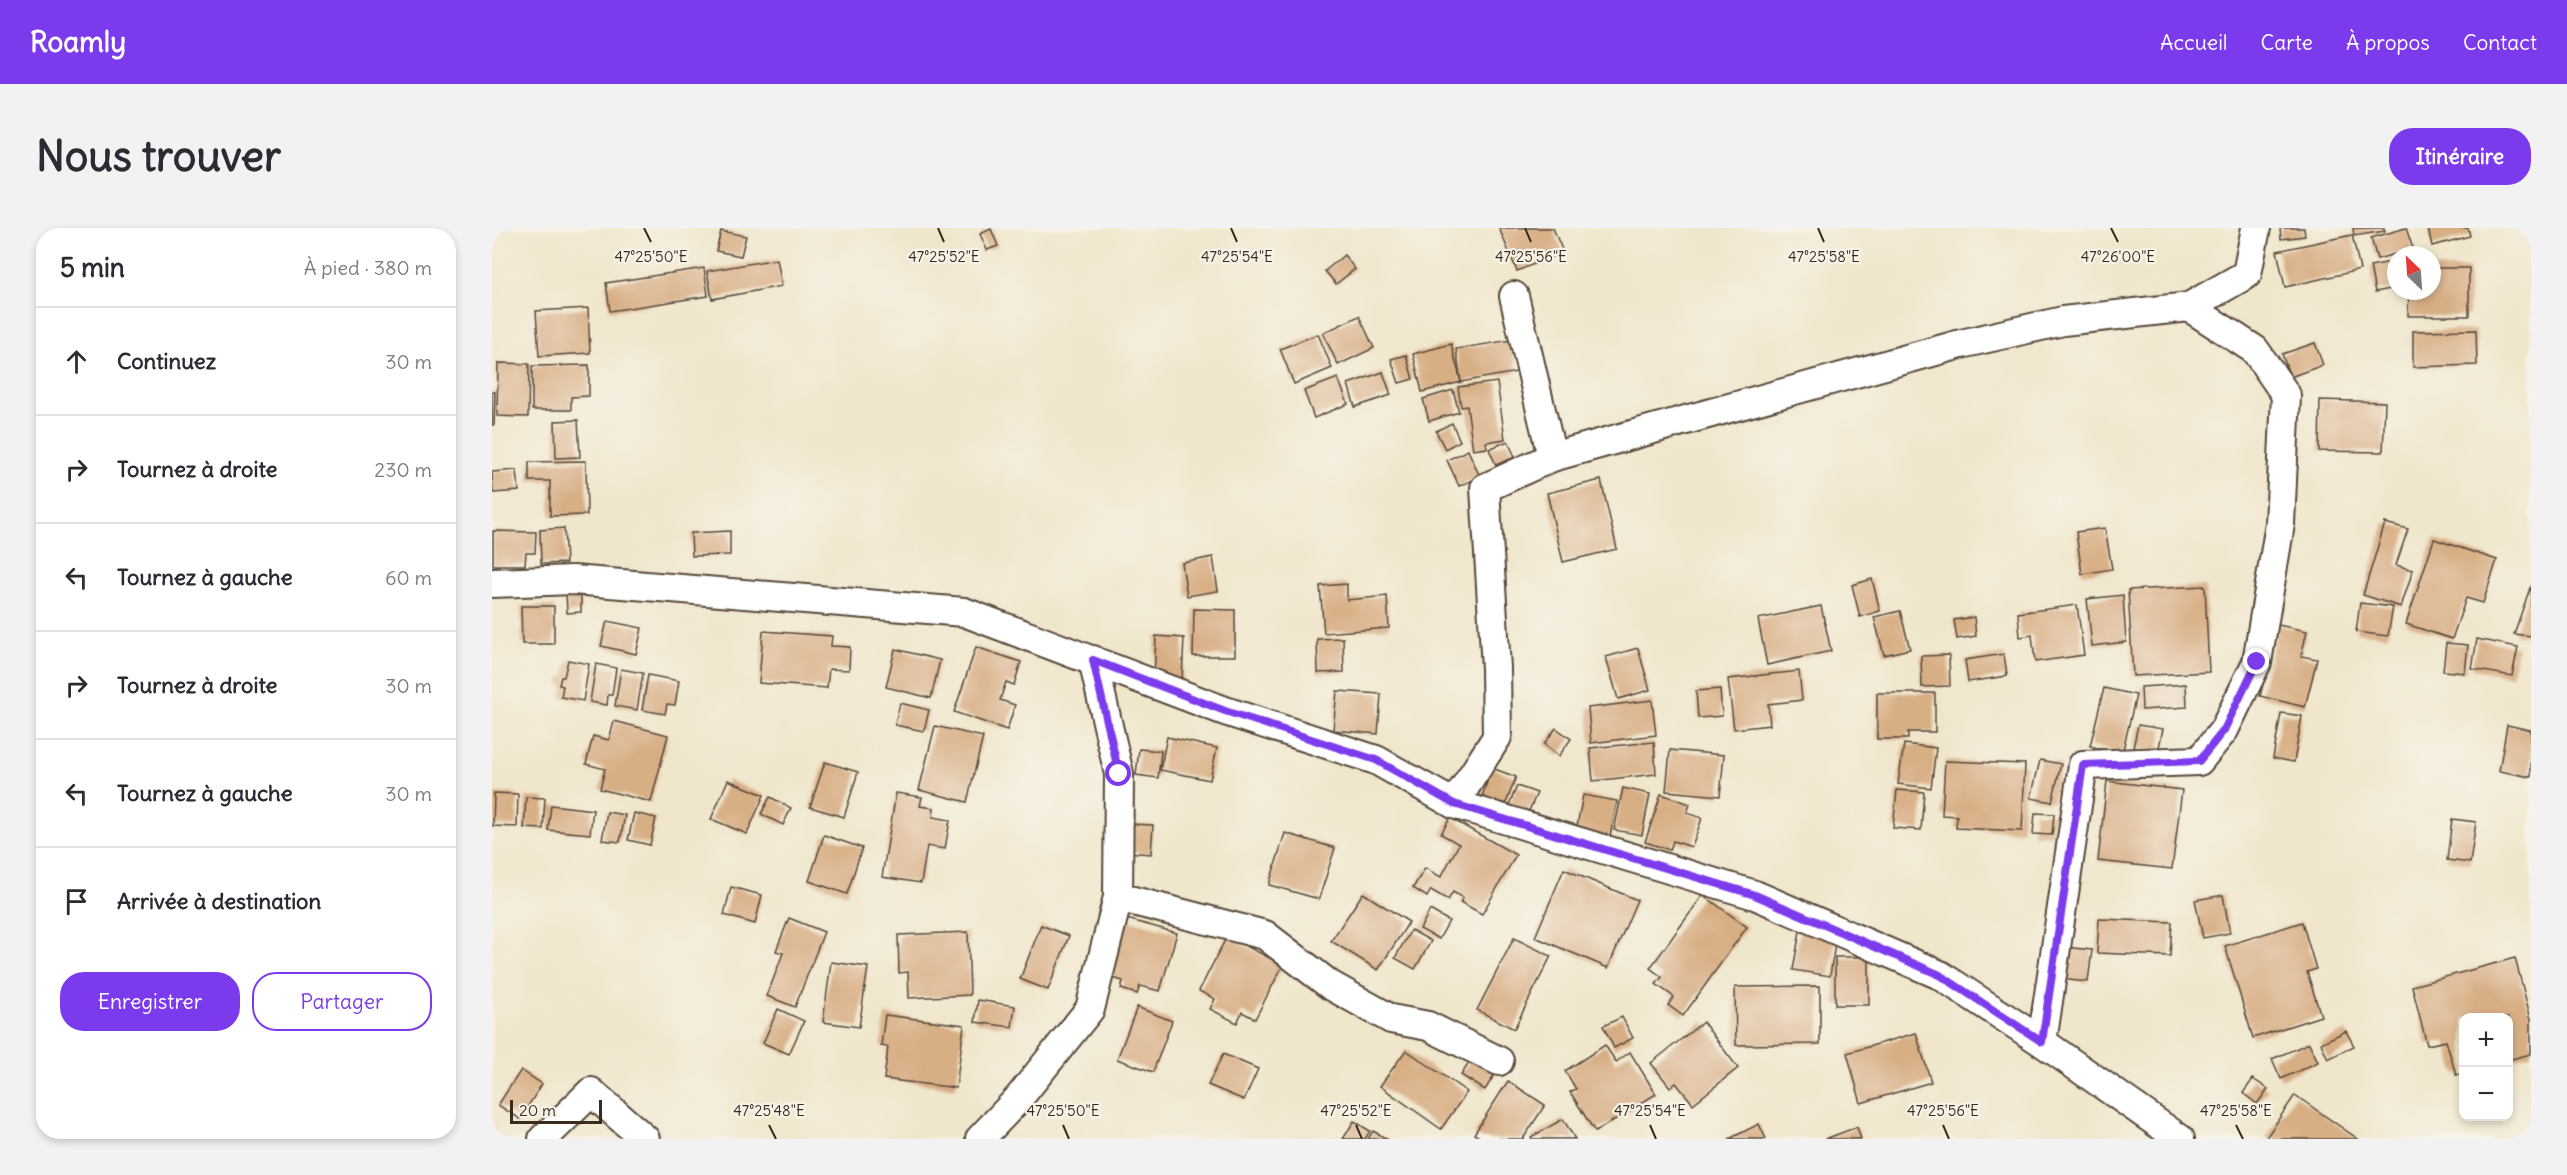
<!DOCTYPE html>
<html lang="fr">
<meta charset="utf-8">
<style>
body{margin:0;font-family:Delius,sans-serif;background:#f2f2f3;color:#2b2b33}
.controls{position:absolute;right:18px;bottom:18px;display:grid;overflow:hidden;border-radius:12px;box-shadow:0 3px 9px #0003}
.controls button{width:54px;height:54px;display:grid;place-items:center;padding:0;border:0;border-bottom:2px solid #e1e1e2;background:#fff;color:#2b2b33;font:30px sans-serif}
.compass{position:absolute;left:1895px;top:18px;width:54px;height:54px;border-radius:50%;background:#fff;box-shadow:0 3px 9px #0003;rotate:335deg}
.scale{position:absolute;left:18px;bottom:15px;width:92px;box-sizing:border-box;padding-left:6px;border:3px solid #3b2a1e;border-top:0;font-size:16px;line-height:21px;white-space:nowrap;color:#3b2a1e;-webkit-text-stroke:4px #f7f3e8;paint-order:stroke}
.stop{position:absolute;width:18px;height:18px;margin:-14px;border:4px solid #7c3aed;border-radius:50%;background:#fff}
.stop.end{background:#7c3aed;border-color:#fff;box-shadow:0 2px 6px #0008}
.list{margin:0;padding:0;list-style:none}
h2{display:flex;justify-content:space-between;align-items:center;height:78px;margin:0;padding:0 24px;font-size:26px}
h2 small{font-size:20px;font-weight:400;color:#7c7c81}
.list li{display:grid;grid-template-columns:39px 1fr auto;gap:18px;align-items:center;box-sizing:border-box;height:108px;padding:0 24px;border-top:2px solid #e1e1e2}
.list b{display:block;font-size:22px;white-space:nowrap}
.list em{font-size:20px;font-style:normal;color:#7c7c81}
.actions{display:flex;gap:12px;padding:18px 24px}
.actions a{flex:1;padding:14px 0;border:2px solid #7c3aed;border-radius:24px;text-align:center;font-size:21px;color:#7c3aed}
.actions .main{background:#7c3aed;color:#fff}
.icon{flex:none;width:33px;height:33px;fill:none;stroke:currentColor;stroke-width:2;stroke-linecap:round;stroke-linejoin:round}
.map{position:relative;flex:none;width:2039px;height:911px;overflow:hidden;border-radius:24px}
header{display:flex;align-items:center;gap:36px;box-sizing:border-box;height:84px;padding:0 30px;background:#7c3aed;color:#fff}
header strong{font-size:28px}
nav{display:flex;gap:33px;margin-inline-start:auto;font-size:21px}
.intro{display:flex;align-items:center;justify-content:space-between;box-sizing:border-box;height:144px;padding:0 36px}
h1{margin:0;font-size:42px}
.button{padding:15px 27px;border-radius:24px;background:#7c3aed;color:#fff;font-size:21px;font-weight:700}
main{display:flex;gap:36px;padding:0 36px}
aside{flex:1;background:#fff;border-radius:24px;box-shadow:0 3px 9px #0003}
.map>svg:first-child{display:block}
.building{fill:#d8ae84}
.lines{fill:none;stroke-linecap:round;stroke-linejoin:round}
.minor-casing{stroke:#564638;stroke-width:32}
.minor{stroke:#fff;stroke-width:28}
.route{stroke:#7c3aed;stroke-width:8}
.ticks{fill:none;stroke:#3b2a1e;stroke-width:2}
.ticks-label{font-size:15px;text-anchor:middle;fill:#3b2a1e;stroke:#f7f3e8;stroke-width:4.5;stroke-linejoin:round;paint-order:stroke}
</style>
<header>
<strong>Roamly</strong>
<nav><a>Accueil</a><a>Carte</a><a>À propos</a><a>Contact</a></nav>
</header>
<div class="intro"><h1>Nous trouver</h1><a class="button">Itinéraire</a></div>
<main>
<aside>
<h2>5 min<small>À pied · 380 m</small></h2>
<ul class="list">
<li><svg class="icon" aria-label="ahead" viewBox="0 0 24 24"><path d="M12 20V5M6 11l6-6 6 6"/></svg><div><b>Continuez</b></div><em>30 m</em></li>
<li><svg class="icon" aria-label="right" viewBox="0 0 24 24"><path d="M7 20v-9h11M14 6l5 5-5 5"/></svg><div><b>Tournez à droite</b></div><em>230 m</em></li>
<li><svg class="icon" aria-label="left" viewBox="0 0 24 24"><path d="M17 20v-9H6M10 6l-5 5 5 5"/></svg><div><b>Tournez à gauche</b></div><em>60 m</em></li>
<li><svg class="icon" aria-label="right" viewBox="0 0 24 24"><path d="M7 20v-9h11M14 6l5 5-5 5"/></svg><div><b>Tournez à droite</b></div><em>30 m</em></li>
<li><svg class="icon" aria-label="left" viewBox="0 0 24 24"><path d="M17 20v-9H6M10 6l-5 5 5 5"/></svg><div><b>Tournez à gauche</b></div><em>30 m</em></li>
<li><svg class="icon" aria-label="arrive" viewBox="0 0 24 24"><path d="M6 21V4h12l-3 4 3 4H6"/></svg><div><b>Arrivée à destination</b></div></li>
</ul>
<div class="actions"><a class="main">Enregistrer</a><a>Partager</a></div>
</aside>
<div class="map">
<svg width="2039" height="911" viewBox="0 0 2039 911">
<rect width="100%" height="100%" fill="#f7f3e8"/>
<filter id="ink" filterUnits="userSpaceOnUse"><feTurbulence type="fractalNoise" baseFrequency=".0167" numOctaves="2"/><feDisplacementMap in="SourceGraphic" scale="12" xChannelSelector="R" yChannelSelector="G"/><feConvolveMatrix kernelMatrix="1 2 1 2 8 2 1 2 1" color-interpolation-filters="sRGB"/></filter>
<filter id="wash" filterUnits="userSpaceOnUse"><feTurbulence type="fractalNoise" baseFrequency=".008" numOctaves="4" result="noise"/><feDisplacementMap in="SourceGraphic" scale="24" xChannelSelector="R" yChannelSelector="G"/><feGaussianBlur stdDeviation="1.35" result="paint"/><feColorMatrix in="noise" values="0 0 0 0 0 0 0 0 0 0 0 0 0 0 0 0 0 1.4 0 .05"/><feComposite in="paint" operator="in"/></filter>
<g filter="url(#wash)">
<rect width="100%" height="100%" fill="#f0e6cc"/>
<g id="blocks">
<g class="building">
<polygon points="1007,0 1061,0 1071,24 1025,43"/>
<polygon points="1788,0 1812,0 1813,8 1789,11"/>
<polygon points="1861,0 1892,0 1893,3 1862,8"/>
<polygon points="1914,0 1921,21 1885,31 1879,10"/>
<polygon points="1936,0 1976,0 1978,8 1940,18"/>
<polygon points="499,1 506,18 495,22 488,6"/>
<polygon points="229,3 254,8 249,28 224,23"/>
<polygon points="1860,7 1868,42 1793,59 1785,23"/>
<polygon points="852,27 863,41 844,56 833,43"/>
<polygon points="285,31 290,58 220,71 215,43"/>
<polygon points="1904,33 1904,60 1883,64 1878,38"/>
<polygon points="212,40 216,68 118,83 114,55"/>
<polygon points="1940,40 1977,40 1977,88 1916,88 1917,63 1940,63"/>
<polygon points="96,80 98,125 47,128 44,83"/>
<polygon points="867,88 882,120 846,137 831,105"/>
<polygon points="1984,102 1985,137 1921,139 1921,103"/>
<polygon points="826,106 840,140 802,156 788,121"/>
<polygon points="1019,112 1025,144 969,154 964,121"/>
<polygon points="1823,115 1831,137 1798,149 1790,126"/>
<polygon points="959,116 969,154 930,164 921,126"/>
<polygon points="914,127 921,151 907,155 899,131"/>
<polygon points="6,135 37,136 36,189 5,188"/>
<polygon points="97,137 97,168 79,169 79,182 40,182 40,138"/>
<polygon points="891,144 899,167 863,179 856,156"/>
<polygon points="846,150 856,176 822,190 812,163"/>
<polygon points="1005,154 1013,211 994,214 995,220 981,222 975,178 969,179 966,159"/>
<polygon points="961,162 967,184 937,193 931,171"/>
<polygon points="0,164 3,164 2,197 0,197"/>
<polygon points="1828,172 1893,174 1891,224 1827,223"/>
<polygon points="86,192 88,229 64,230 63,193"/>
<polygon points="960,195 968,213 953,221 944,203"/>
<polygon points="1016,213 1023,229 1004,237 997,221"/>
<polygon points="976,222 988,249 967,258 955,232"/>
<polygon points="94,233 95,287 58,288 58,253 37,253 37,234"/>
<polygon points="25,242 27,263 1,265 0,244"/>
<polygon points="1109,252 1125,321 1071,334 1055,265"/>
<polygon points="1893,295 1916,301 1904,337 1921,342 1909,379 1871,367"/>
<polygon points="72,300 74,335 49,336 48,302"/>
<polygon points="1613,300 1620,341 1590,346 1584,304"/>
<polygon points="1,303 44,304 43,325 34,325 33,337 1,337"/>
<polygon points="238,303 238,327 200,328 199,305"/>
<polygon points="1942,311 2005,332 1991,375 1974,370 1960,411 1914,396"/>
<polygon points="721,329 726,363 695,368 690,335"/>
<polygon points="1380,351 1388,383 1368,389 1360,357"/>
<polygon points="855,356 855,372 895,368 897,400 832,405 828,358"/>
<polygon points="2039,357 2039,408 2022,406"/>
<polygon points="1713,358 1717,444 1641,448 1636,362"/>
<polygon points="74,364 89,364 89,384 75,385"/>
<polygon points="1631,367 1634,414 1600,418 1595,371"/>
<polygon points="1868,375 1901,379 1896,408 1864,404"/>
<polygon points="1585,377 1592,427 1543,434 1540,407 1528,409 1526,385"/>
<polygon points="29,378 62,378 62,416 30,416"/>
<polygon points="1329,378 1339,423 1275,437 1266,391"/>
<polygon points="702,381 743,382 743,428 701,428"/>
<polygon points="1408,383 1418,421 1392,427 1382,389"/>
<polygon points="1482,389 1484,408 1465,411 1462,392"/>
<polygon points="115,393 150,400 144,426 109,418"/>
<polygon points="1786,397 1815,403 1809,428 1825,431 1813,479 1768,468"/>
<polygon points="271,403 340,408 339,418 358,419 357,442 337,441 335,460 267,455"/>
<polygon points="664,408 692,410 690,452 662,451"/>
<polygon points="851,410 852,444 826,445 825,411"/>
<polygon points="1985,411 2026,419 2020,448 1980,441"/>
<polygon points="1954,415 1976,417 1973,445 1951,443"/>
<polygon points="484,419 529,434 522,457 514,454 508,472 523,477 515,502 462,484"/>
<polygon points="1146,420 1158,462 1126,471 1114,429"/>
<polygon points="403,421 448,432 439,470 394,459"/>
<polygon points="1512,426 1515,448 1476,454 1473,432"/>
<polygon points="1457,427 1458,458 1430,459 1429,428"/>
<polygon points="76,432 97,436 91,473 69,469 71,458 67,457 69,449 72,449"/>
<polygon points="104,436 124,440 120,467 116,467 115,477 98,474"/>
<polygon points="129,441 151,445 145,482 123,478"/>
<polygon points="1307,443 1310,472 1276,476 1278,497 1242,501 1236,451"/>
<polygon points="156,447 187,453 183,477 175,476 173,486 150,482"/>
<polygon points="1694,456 1695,479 1650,482 1649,459"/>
<polygon points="1612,460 1644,467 1630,526 1598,518"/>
<polygon points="1228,461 1230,488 1206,490 1204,463"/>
<polygon points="845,463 889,466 886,506 841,502"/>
<polygon points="1385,465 1443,465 1443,504 1416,504 1416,511 1385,511"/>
<polygon points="1160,472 1164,507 1099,515 1096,480"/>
<polygon points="408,475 437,482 432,503 403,497"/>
<polygon points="1789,485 1810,488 1802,534 1781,530"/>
<polygon points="122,493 176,507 159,574 108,561 113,541 94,536 101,508 117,512"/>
<polygon points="1646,497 1671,501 1666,524 1641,520"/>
<polygon points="2015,497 2039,502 2039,549 2007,543"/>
<polygon points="443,498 491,509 475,574 427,562"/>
<polygon points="1064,500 1079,511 1067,528 1052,516"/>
<polygon points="675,509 725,520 718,552 668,542"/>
<polygon points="1162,514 1164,546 1101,553 1098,520"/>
<polygon points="1412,516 1444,520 1439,560 1406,556"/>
<polygon points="647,521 669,523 666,550 644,547"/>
<polygon points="1178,522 1232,527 1228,568 1174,563"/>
<polygon points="1548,532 1569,536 1560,574 1539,570"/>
<polygon points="1453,533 1533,536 1530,603 1464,600 1465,588 1450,587"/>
<polygon points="333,534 366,544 352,589 318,579"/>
<polygon points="1000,540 1024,549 1012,580 989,571"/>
<polygon points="236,552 272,567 255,606 219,591"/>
<polygon points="1615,553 1690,562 1680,641 1606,633"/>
<polygon points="1025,558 1045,565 1036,585 1017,577"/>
<polygon points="1131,560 1158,566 1150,607 1122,602"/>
<polygon points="1405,562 1432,564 1429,602 1401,600"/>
<polygon points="2,565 26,566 25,599 1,598"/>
<polygon points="404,565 430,569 428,578 442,580 441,589 458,592 453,621 435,618 429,655 390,649"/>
<polygon points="1169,566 1198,576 1195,585 1210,590 1200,619 1181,613 1178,622 1153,614"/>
<polygon points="1091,567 1125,573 1118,609 1084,603"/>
<polygon points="34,569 53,570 51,601 32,600"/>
<polygon points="278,569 299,580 291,597 269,586"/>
<polygon points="59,577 101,582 98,606 56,602"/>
<polygon points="115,584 133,587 128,614 110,612"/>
<polygon points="142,585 164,590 158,617 136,612"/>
<polygon points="1543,585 1562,586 1560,607 1541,606"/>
<polygon points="958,590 1024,627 990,686 968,674 971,670 961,664 956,672 939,662 935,669 921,660 933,640 949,649 967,616 949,606"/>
<polygon points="1960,591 1984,594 1978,635 1955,632"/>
<polygon points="637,596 661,597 659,626 635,624"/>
<polygon points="793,605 843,620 827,671 777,657"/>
<polygon points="332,607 370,620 355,666 317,653"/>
<polygon points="1072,641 1145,672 1116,740 1043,709"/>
<polygon points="239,659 270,667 263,696 232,687"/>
<polygon points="871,665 917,694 886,742 839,713"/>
<polygon points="1211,667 1255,699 1191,788 1176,777 1182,769 1164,756 1170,749 1158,740"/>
<polygon points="1731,667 1738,705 1711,710 1703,672"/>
<polygon points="938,682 957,693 947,711 928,701"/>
<polygon points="297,690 332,704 303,779 275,768 291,725 284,723"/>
<polygon points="635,691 685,705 668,763 648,758 645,766 629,761 631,753 618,749"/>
<polygon points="1607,691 1680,694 1678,728 1605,725"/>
<polygon points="1810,694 1824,741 1815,744 1829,788 1761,810 1733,718"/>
<polygon points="549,697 577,708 556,762 528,751"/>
<polygon points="919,702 939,713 923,741 903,730"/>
<polygon points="1308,703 1344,709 1338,748 1301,742"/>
<polygon points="476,704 478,767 417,770 416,744 407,745 406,707"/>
<polygon points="735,708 791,737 763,791 750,784 745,795 718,781 723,771 707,763"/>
<polygon points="1022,710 1059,728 1022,801 985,782"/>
<polygon points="1571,719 1600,722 1596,754 1567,751"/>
<rect x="1343" y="729" width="34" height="48"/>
<polygon points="2023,730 2039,791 2039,826 2016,832 2016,790 1972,790 1972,845 1964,847 1954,813 1935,817 1920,758"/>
<polygon points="339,734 376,739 367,799 331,794"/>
<polygon points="1328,758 1328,816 1244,817 1243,759"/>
<polygon points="486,772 523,778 520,799 483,794"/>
<polygon points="645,779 680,793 661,844 625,831"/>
<polygon points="286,781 312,793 297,826 271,815"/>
<polygon points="393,787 472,797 464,860 392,851 396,819 389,818"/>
<polygon points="1130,789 1141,810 1122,820 1111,798"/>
<polygon points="1211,794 1246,840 1201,876 1184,855 1178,859 1159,835"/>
<polygon points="1854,803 1862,818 1836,831 1829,815"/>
<polygon points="1424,805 1439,854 1369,875 1355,825"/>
<polygon points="1817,815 1826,834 1789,851 1780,831"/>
<polygon points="1113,817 1124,834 1138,824 1164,866 1103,904 1078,864 1084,861 1073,843"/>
<polygon points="914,822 975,864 949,901 888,858"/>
<polygon points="731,826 766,841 752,872 716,857"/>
<polygon points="983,826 1006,841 993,862 969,847"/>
<polygon points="29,842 50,856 28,891 6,877"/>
<polygon points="1761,851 1776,861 1765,876 1751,865"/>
<polygon points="1016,853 1053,877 1031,911 990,911 982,906"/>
<polygon points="1803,867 1866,911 1776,911 1774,910"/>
<polygon points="1071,891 1083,911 1040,911 1039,909"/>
<polygon points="862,893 878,903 873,911 851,911"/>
<polygon points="1267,896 1274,911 1237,911"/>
<polygon points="1365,899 1369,911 1333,911"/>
<polygon points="881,903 895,911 876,911"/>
</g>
</g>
</g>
<g filter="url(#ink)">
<use href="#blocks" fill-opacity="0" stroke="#564638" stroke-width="1.5"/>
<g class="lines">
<g class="minor-casing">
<g id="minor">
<polyline points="1022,68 1060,229"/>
<polyline points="0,355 81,352 472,384 733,483 884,532 962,576 1263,667 1448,747 1550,814 1688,911"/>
<polyline points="962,576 1005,509 1004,440 993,260 1060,229 1469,116 1571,93 1697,79 1755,46 1764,0"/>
<polyline points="626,669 773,707 838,757 899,791 936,798 1007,833"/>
<polyline points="1550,814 1591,537 1707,533 1732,502 1765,434 1788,296 1794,167 1763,122 1697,79"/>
<polyline points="51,911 99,864 153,911"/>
<polyline points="488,911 526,871 598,781 626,669 627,546 601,432"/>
</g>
</g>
<use href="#minor" class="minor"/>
</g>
</g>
<g class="lines" filter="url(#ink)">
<polyline class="route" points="627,546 601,432 733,483 884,532 962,576 1263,667 1448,747 1550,814 1591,537 1707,533 1732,502 1765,434"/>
</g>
<path class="ticks" d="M152,0l7,14M446,0l6,14M739,0l6,14M1033,0l6,14M1326,0l6,14M1619,0l7,14M277,897l7,14M571,897l6,14M864,897l6,14M1158,897l6,14M1451,897l6,14M1744,897l7,14"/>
<g class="ticks-label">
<text x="1626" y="34">47°26'00"E</text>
<text x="159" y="34">47°25'50"E</text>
<text x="452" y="34">47°25'52"E</text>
<text x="745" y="34">47°25'54"E</text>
<text x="1039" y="34">47°25'56"E</text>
<text x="1332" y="34">47°25'58"E</text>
<text x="277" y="888">47°25'48"E</text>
<text x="571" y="888">47°25'50"E</text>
<text x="864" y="888">47°25'52"E</text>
<text x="1158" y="888">47°25'54"E</text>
<text x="1451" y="888">47°25'56"E</text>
<text x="1744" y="888">47°25'58"E</text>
</g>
</svg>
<div class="controls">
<button>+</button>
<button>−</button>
</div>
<svg class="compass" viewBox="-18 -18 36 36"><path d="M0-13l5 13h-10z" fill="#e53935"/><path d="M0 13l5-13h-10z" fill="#7c7c81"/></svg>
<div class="scale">20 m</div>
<div class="stop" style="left:627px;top:546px"></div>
<div class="stop end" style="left:1765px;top:434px"></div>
</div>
</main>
